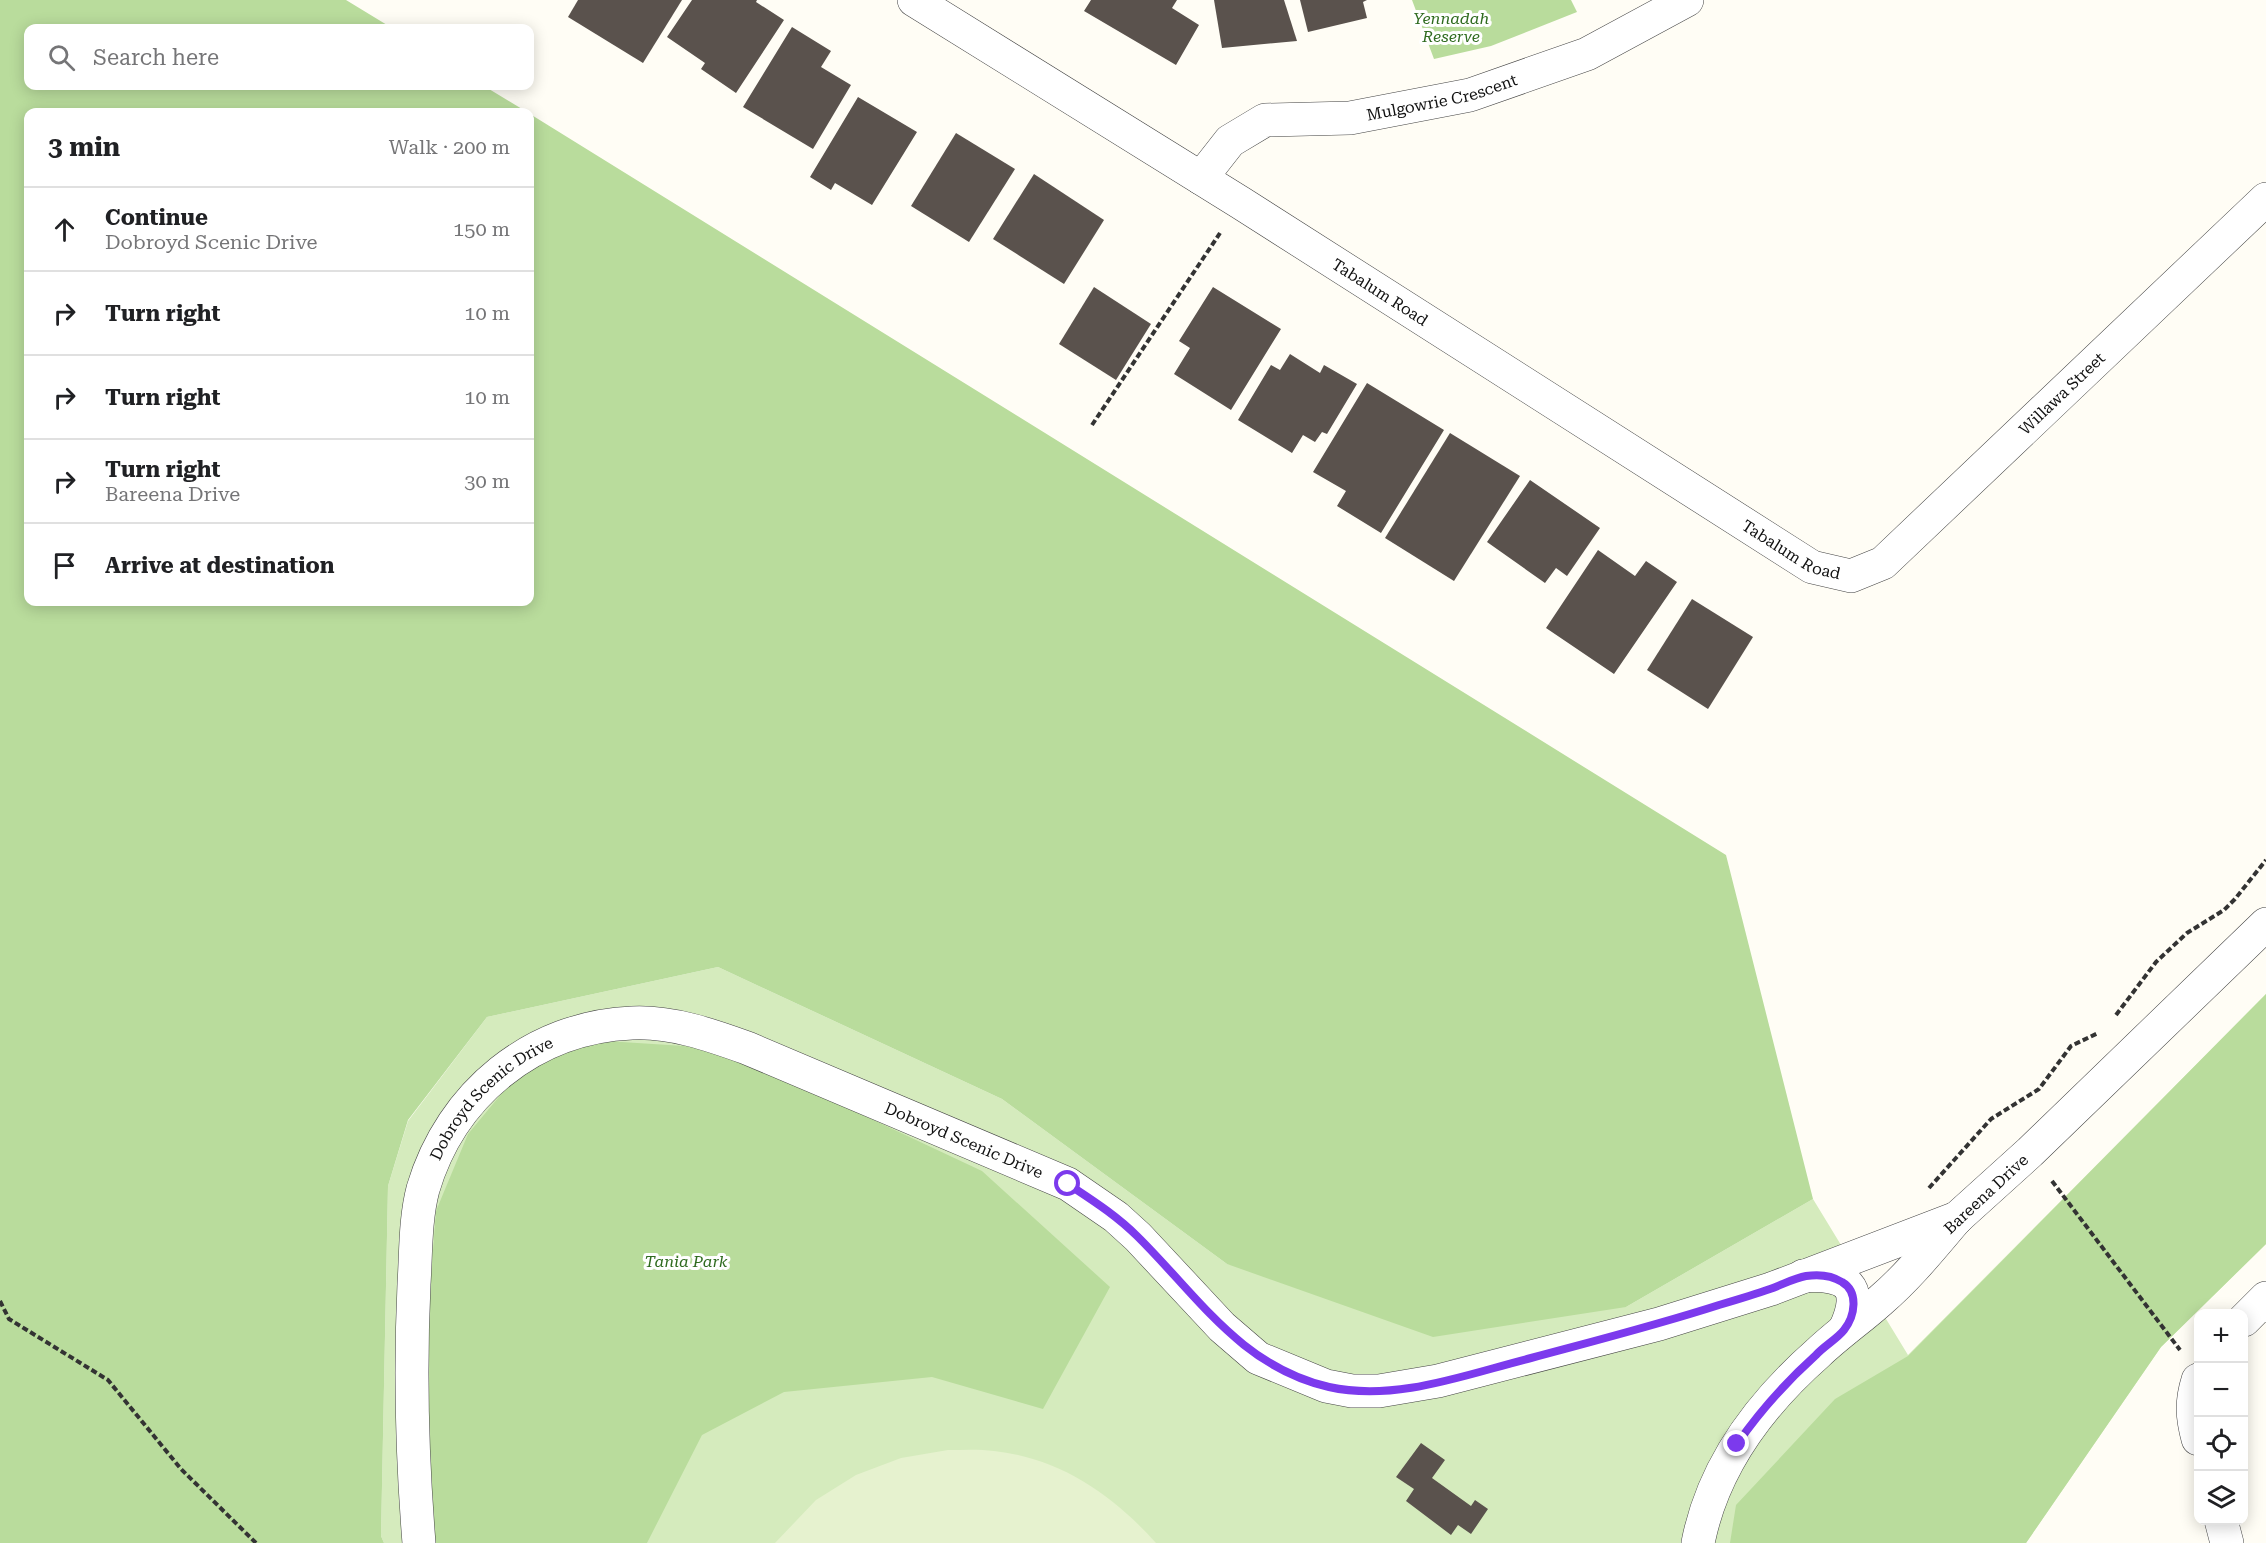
<!DOCTYPE html>
<meta charset="utf-8">
<style>
body{margin:0;font-family:"Roboto Serif",serif;background:#f2f2f2;color:#202124}
.controls{position:absolute;right:18px;bottom:18px;display:grid;overflow:hidden;border-radius:12px;box-shadow:0 3px 15px #0003}
.controls button{width:54px;height:54px;display:grid;place-items:center;padding:0;border:0;border-bottom:2px solid #e0e0e0;background:#fff;color:#202124;font:30px sans-serif}
.stop{position:absolute;width:18px;height:18px;margin:-14px;border:4px solid #7c3aed;border-radius:50%;background:#fff}
.stop.end{background:#7c3aed;border-color:#fff;box-shadow:0 2px 6px #0008}
.list{margin:0;padding:0;list-style:none}
h2{display:flex;justify-content:space-between;align-items:center;height:78px;margin:0;padding:0 24px;font-size:26px}
h2 small{font-size:20px;font-weight:400;color:#757577}
.list li{display:grid;grid-template-columns:39px 1fr auto;gap:18px;align-items:center;box-sizing:border-box;height:84px;padding:0 24px;border-top:2px solid #e0e0e0}
.list b{display:block;font-size:22px;white-space:nowrap}
.list p{margin:0;font-size:20px;white-space:nowrap;color:#757577}
.list em{font-size:20px;font-style:normal;color:#757577}
.icon{flex:none;width:33px;height:33px;fill:none;stroke:currentColor;stroke-width:2;stroke-linecap:round;stroke-linejoin:round}
.map{position:relative;flex:none;width:2266px;height:1543px;overflow:hidden}
.search{position:absolute;background:#fff;box-shadow:0 3px 15px #0003;left:24px;top:24px;width:510px;height:66px;display:flex;align-items:center;gap:15px;box-sizing:border-box;padding:0 21px;border-radius:12px;color:#757577;font-size:22px}
.panel{position:absolute;background:#fff;box-shadow:0 3px 15px #0003;left:24px;top:108px;width:510px;height:498px;border-radius:12px}
.map>svg:first-child{display:block}
.green{fill:#d5ebbd}
.forest{fill:#b9dc9c}
.pitch{fill:#e6f2cf}
.building{fill:#5a524d}
.lines{fill:none;stroke-linecap:round;stroke-linejoin:round}
.minor-casing{stroke:#444;stroke-width:34}
.tertiary-casing{stroke:#444;stroke-width:34}
.path{stroke:#333;stroke-width:4;stroke-dasharray:6 3;stroke-linecap:butt}
.minor{stroke:#fff;stroke-width:33}
.tertiary{stroke:#fff;stroke-width:33}
.route{stroke:#7c3aed;stroke-width:8}
.labels{text-anchor:middle;dominant-baseline:central;stroke-width:6;stroke-linejoin:round;paint-order:stroke}
.park-label{font-size:16px;font-style:italic;fill:#2f6b1f;stroke:#fff}
.street-label{font-size:16px;fill:#111;stroke:#fff}
</style>
<div class="map">
<svg width="2266" height="1543" viewBox="0 0 2266 1543">
<rect width="100%" height="100%" fill="#fffdf5"/>
<polygon class="green" points="718,967 1002,1099 1227,1264 1626,1307 1813,1199 1908,1355 2266,994 2266,1244 2161,1347 2026,1543 384,1543 381,1536 388,1186 408,1121 487,1017"/>
<g class="forest">
<polygon points="0,0 346,0 392,28 28,28 28,86 484,86 527,112 28,112 28,602 530,602 530,114 1726,855 1813,1199 1626,1307 1433,1337 1227,1264 1002,1099 718,967 487,1017 408,1120 388,1186 381,1536 384,1543 0,1543"/>
<polygon points="1412,0 1571,0 1577,12 1491,46 1434,59"/>
<polygon points="2266,994 2266,1244 2161,1347 2026,1543 1730,1543 1736,1505 1835,1399 1908,1356"/>
<polygon points="606,1041 700,1047 801,1086 982,1171 1110,1287 1043,1409 932,1377 784,1392 702,1435 647,1543 434,1543 428,1492 426,1342 436,1211 468,1134 532,1057"/>
</g>
<path class="pitch" d="M948,1450c15,0 31,-1 46,1 66,7 119,44 162,92h-381l41,-43 40,-25 45,-17z"/>
<g class="building">
<polygon points="578,0 682,0 643,63 568,17"/>
<polygon points="692,0 757,0 756,2 784,20 736,93 701,69 705,63 667,37"/>
<polygon points="1091,0 1177,0 1172,8 1199,25 1176,65 1084,11"/>
<polygon points="1214,0 1284,0 1297,41 1222,48"/>
<polygon points="1300,0 1367,0 1363,2 1367,18 1308,32"/>
<polygon points="792,27 831,51 821,67 851,85 813,149 743,107"/>
<polygon points="858,97 917,132 872,205 835,183 831,190 810,177"/>
<polygon points="956,133 1015,169 969,242 911,206"/>
<polygon points="1034,174 1104,220 1064,284 993,239"/>
<polygon points="1094,287 1151,324 1116,380 1059,344"/>
<polygon points="1213,287 1281,329 1231,410 1174,374 1190,348 1179,341"/>
<polygon points="1290,354 1320,373 1324,365 1357,384 1327,434 1322,432 1315,442 1303,435 1292,453 1238,420 1271,365 1280,370"/>
<polygon points="1367,383 1444,430 1381,533 1337,506 1346,491 1313,472"/>
<polygon points="1450,433 1520,476 1454,581 1385,538"/>
<polygon points="1530,480 1600,528 1567,576 1556,568 1545,583 1487,542"/>
<polygon points="1598,550 1635,576 1646,561 1677,582 1614,674 1546,628"/>
<polygon points="1692,599 1753,637 1708,709 1647,670"/>
<polygon points="1421,1443 1445,1460 1432,1478 1471,1506 1475,1500 1488,1509 1471,1534 1458,1525 1451,1535 1406,1501 1414,1489 1396,1477"/>
</g>
<g class="lines">
<g class="minor-casing">
<g id="minor">
<path id="s1" d="M914,0l327,203 571,364 39,9 32,-13 383,-364"/>
<path id="s2" d="M1201,178l29,-37 35,-21 85,-2 120,-23 117,-41 100,-54"/>
<path d="M1803,1276c44,-3 62,10 42,53"/>
<polyline points="2244,1320 2266,1298"/>
<path d="M2198,1380c-7,22 -6,37 0,59"/>
<polyline points="2221,1520 2227,1543"/>
<path id="s3" d="M419,1543c-7,-86 -9,-172 -5,-259 2,-31 1,-65 9,-95 28,-95 110,-162 209,-166 39,-2 79,12 115,25l321,136 48,33 22,20 84,90 36,31 68,28 26,5h27l59,-10 221,-57 112,-35 186,-71"/>
<path d="M1698,1543c15,-77 62,-139 120,-190 20,-19 43,-35 63,-53 28,-24 51,-53 75,-81"/>
</g>
</g>
<g class="tertiary-casing">
<polyline id="tertiary" points="1957,1218 2030,1152 2266,924"/>
</g>
<g class="path">
<polyline points="1092,425 1220,233"/>
<polyline points="2116,1015 2156,962 2187,933 2224,910 2235,899 2266,860"/>
<polyline points="2052,1181 2180,1350"/>
<polyline points="1929,1188 1991,1119 2039,1089 2071,1046 2098,1033"/>
<polyline points="0,1301 9,1319 108,1380 181,1469 256,1543"/>
</g>
<use href="#minor" class="minor"/>
<use href="#tertiary" class="tertiary"/>
</g>
<g class="lines">
<path class="route" d="M1068,1184c24,16 48,31 69,52 60,59 104,131 192,151 67,15 138,-13 202,-29 63,-17 126,-33 188,-53 17,-5 34,-10 51,-16 12,-4 24,-11 36,-13 13,-2 25,-1 36,6 17,10 13,34 2,48 -7,9 -20,16 -28,25 -30,27 -56,56 -79,89"/>
</g>
<g class="labels">
<g class="park-label">
<text x="1451" y="18">Yennadah<tspan x="1451" dy="18">Reserve</tspan></text>
<text x="686" y="1261">Tania Park</text>
</g>
<g class="street-label">
<text stroke="none"><textPath href="#s2" startOffset="267">Mulgowrie Crescent</textPath></text>
<text stroke="none"><textPath href="#s1" startOffset="550">Tabalum Road</textPath></text>
<text stroke="none"><textPath href="#s1" startOffset="1383">Willawa Street</textPath></text>
<text stroke="none"><textPath href="#s1" startOffset="1036">Tabalum Road</textPath></text>
<text stroke="none"><textPath href="#s3" startOffset="472">Dobroyd Scenic Drive</textPath></text>
<text stroke="none"><textPath href="#s3" startOffset="994">Dobroyd Scenic Drive</textPath></text>
<text transform="translate(1986 1194) rotate(-43)">Bareena Drive</text>
</g>
</g>
</svg>
<div class="controls">
<button>+</button>
<button>−</button>
<button><svg class="icon" aria-label="locate" viewBox="0 0 24 24"><circle cx="12" cy="12" r="6"/><path d="M12 2v4M12 18v4M2 12h4M18 12h4"/></svg></button>
<button><svg class="icon" aria-label="layers" viewBox="0 0 24 24"><path d="M12 4l9 5-9 5-9-5zM3 14l9 5 9-5"/></svg></button>
</div>
<div class="stop" style="left:1068px;top:1184px"></div>
<div class="stop end" style="left:1737px;top:1444px"></div>
<div class="search"><svg class="icon" aria-label="search" viewBox="0 0 24 24"><circle cx="10" cy="10" r="6"/><path d="M15 15l6 6"/></svg>Search here</div>
<section class="panel">
<h2>3 min<small>Walk · 200 m</small></h2>
<ul class="list">
<li><svg class="icon" aria-label="ahead" viewBox="0 0 24 24"><path d="M12 20V5M6 11l6-6 6 6"/></svg><div><b>Continue</b><p>Dobroyd Scenic Drive</p></div><em>150 m</em></li>
<li><svg class="icon" aria-label="right" viewBox="0 0 24 24"><path d="M7 20v-9h11M14 6l5 5-5 5"/></svg><div><b>Turn right</b></div><em>10 m</em></li>
<li><svg class="icon" aria-label="right" viewBox="0 0 24 24"><path d="M7 20v-9h11M14 6l5 5-5 5"/></svg><div><b>Turn right</b></div><em>10 m</em></li>
<li><svg class="icon" aria-label="right" viewBox="0 0 24 24"><path d="M7 20v-9h11M14 6l5 5-5 5"/></svg><div><b>Turn right</b><p>Bareena Drive</p></div><em>30 m</em></li>
<li><svg class="icon" aria-label="arrive" viewBox="0 0 24 24"><path d="M6 21V4h12l-3 4 3 4H6"/></svg><div><b>Arrive at destination</b></div></li>
</ul>
</section>
</div>
